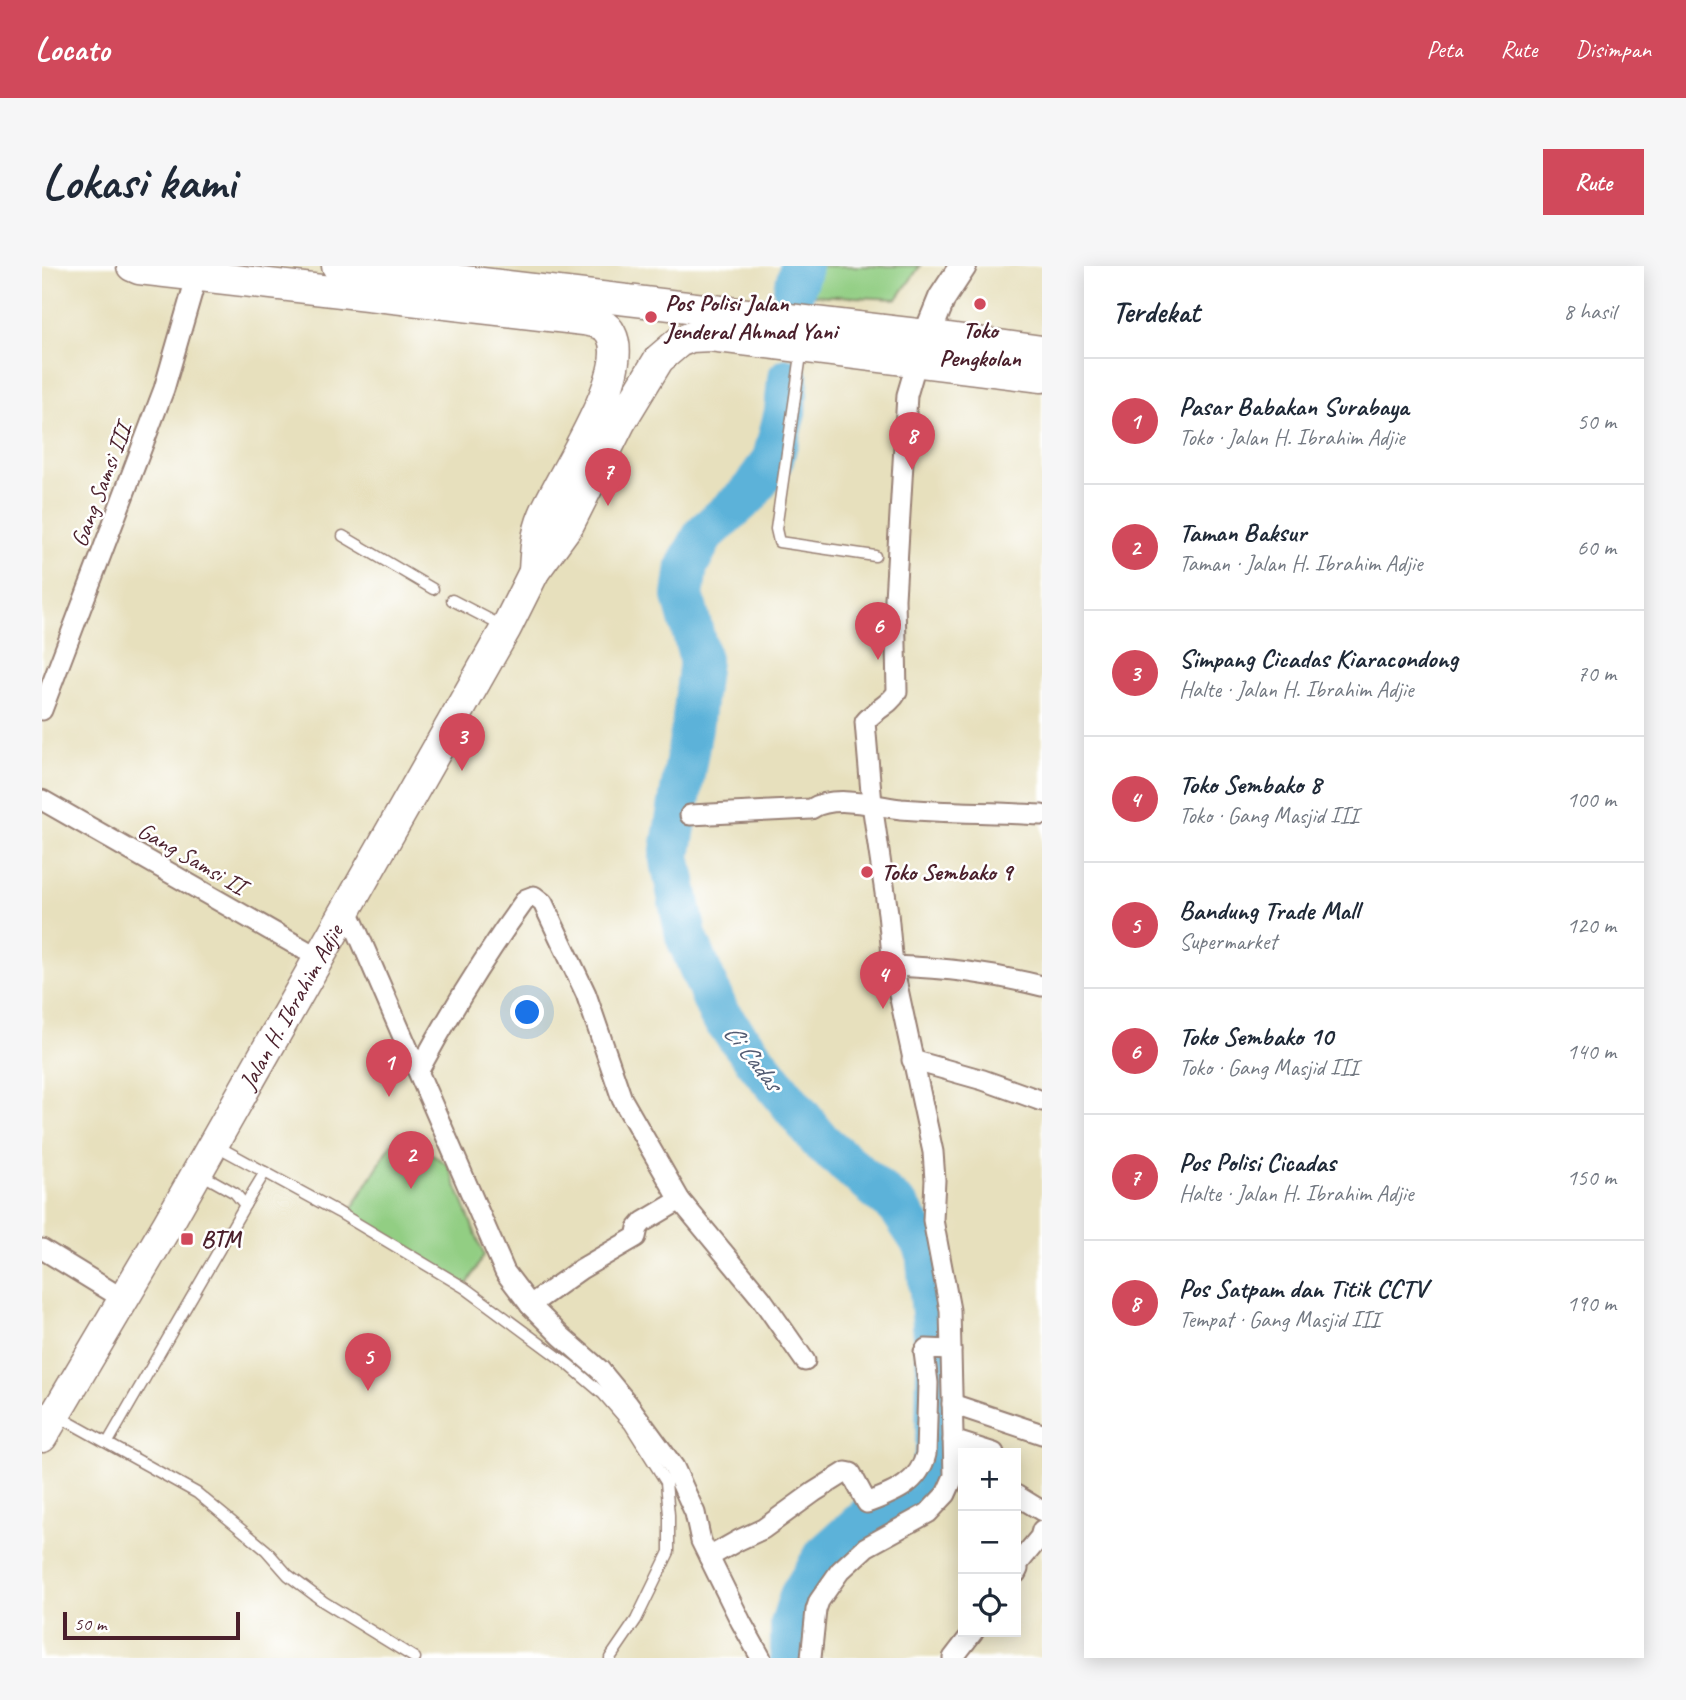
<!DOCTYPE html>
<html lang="id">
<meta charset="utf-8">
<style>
body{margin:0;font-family:Caveat,sans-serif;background:#f6f6f7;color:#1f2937}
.controls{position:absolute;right:21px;bottom:21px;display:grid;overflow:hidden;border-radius:0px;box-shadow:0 4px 18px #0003}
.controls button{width:63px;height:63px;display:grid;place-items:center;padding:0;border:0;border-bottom:2px solid #e0e1e3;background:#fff;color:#1f2937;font:35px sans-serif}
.scale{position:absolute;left:21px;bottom:18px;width:177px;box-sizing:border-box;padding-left:7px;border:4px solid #4a1f2b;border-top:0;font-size:19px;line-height:24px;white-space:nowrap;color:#4a1f2b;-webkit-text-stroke:5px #fff;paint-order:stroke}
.you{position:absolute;left:486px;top:747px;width:24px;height:24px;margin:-18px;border:5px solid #fff;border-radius:50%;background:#1a73e8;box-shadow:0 0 0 10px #1a73e833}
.badge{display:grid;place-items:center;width:46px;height:46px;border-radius:50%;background:#d1495b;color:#fff;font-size:23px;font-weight:700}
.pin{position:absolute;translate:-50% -58px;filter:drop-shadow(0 2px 4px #0008)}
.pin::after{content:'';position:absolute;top:37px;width:24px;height:21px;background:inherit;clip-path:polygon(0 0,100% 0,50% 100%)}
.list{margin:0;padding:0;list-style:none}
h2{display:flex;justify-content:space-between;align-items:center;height:91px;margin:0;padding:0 28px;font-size:30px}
h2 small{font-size:23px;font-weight:400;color:#747a83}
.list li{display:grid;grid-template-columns:46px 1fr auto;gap:21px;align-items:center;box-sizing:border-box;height:126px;padding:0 28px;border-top:2px solid #e0e1e3}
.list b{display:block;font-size:26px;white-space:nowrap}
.list p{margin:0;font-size:23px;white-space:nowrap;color:#747a83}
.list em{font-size:23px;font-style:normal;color:#747a83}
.icon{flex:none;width:38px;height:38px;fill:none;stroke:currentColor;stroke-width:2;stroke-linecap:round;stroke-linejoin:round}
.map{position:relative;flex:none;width:1000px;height:1392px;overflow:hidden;border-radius:0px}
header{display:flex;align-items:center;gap:42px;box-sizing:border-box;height:98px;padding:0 35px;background:#d1495b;color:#fff}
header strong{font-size:33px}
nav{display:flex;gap:38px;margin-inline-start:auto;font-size:24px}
.intro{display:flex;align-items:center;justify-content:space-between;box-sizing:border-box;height:168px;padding:0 42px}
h1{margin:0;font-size:49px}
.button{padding:18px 32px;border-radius:0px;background:#d1495b;color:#fff;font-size:24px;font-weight:700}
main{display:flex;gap:42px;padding:0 42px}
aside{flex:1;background:#fff;border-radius:0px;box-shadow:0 4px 18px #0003}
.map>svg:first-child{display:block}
.green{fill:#92ce83;stroke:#6e7657;stroke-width:2}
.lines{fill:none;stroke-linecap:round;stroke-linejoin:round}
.river{stroke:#5cb2d9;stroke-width:42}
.lane-casing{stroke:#988074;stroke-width:13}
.street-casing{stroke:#988074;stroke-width:23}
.secondary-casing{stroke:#988074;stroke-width:30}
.primary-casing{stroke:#988074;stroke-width:33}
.lane{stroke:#fff;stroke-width:10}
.street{stroke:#fff;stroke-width:19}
.secondary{stroke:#fff;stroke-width:26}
.primary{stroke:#fff;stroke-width:30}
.poi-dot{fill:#d1495b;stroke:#fff;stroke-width:2.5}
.labels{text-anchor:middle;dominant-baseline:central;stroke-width:5;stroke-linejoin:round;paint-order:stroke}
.poi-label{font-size:24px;font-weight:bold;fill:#4a1f2b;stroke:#fff;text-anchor:start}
.street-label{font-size:24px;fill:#4a1f2b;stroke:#fff}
.water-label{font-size:26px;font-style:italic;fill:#515a71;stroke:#fff}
</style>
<header>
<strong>Locato</strong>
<nav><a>Peta</a><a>Rute</a><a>Disimpan</a></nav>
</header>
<div class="intro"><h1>Lokasi kami</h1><a class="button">Rute</a></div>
<main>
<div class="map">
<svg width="1000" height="1392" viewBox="0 0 1000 1392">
<rect width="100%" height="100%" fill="#fff"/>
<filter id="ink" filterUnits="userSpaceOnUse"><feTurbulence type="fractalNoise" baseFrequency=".0143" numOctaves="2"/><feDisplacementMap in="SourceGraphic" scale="14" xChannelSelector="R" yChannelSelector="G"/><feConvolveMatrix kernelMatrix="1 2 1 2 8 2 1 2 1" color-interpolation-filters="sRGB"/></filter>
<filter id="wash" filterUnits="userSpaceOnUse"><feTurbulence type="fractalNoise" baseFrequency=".00686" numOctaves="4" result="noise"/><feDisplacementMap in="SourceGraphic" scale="28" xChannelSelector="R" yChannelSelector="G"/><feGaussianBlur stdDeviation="1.57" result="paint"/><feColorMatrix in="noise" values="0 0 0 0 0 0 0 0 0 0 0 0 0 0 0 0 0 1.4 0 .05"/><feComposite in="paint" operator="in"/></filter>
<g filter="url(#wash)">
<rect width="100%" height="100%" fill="#e7e0bd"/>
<g class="green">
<polygon points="778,0 878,0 855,33 771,29"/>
<polygon points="357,866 406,899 442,989 425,1019 307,947"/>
</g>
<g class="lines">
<g class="river">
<polyline points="752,24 759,0"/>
<polyline points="746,113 743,146 731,193 707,228 662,268 645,300 641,330 658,394 650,461 628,590 644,670 677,748 779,876 857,942 884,983 895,1101 894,1187 884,1221 830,1247 783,1289 758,1330 749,1358 749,1392"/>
</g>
</g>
</g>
<g filter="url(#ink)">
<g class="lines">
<g class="lane-casing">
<g id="lane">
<polyline points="762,85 758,96 734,263 737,276 833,290"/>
<polyline points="301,270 391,323"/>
<polyline points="410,334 460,360"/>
<polyline points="173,879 296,946 423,1022 527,1099 561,1128 588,1159 624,1216 627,1249 627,1286 594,1354 568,1392"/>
<polyline points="203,939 223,906"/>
<polyline points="16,1150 155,1227 224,1284 246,1309 282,1336 373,1392"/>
<polyline points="66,1176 203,939 193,927 159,908"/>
</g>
</g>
<g class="street-casing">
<g id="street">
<polyline points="0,444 122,123 155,9"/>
<polyline points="0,534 277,692"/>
<path d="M648,549l121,-6c23,-15 65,-3 90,0 47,4 94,3 141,6"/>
<polyline points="305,642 463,1006 488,1039 519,1070 558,1104 586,1138 632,1201 653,1247 659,1275 699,1356 719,1392"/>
<path d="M851,700c53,2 97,7 149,20"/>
<polyline points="870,794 941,814 1000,835"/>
<path d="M377,804c32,-59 67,-116 107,-171l8,-3 9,7 43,91 36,105 58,101 81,98 44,63"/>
<polyline points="0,983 83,1034"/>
<polyline points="488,1039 539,1003 594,971 596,962 601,956 638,934"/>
<polyline points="910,1138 1000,1168"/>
<polyline points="911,1174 952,1187"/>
<polyline points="974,1229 1000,1245"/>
<path d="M667,1291l30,-17 24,-11 51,-37 32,-20 5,1 16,30c26,-10 52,-19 59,-49l2,-71 -4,-31 2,-3 25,1"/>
<polyline points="974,1307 976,1303 975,1299 998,1271 1000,1264"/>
<path d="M769,1392l5,-48 3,-9 21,-30 26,-24 62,-34 18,-19 8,-18 -4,-166 -17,-90 2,-40 -2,-28 -40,-186 -5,-53 -16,-109 -7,-82c9,-12 25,-17 32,-30l-2,-93 12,-204 10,-34"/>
<polyline points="911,1392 931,1366"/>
</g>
</g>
<g class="secondary-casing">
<polyline id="secondary" points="878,86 900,32 921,0"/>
</g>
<g class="primary-casing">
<g id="primary">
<path d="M90,0l7,3 445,51c10,2 22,3 27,14 21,39 -50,141 -67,181 -8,19 -9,36 -10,57"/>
<polyline points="295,0 884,69 1000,85"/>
<path id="s1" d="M0,1171l126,-213 338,-596 28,-56 35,-48 51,-101 39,-64 20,-17 12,-5 19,-1 332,41"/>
</g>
</g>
<use href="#lane" class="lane"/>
<use href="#street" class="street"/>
<use href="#secondary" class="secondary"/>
<use href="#primary" class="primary"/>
</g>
</g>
<g class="poi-dot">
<circle cx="938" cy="38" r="7"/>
<circle cx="609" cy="51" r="7"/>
<circle cx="825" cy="606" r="7"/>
<rect x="138" y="966" width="14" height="14" rx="3.5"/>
</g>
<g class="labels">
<g class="poi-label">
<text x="623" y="37">Pos Polisi Jalan<tspan x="623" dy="28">Jenderal Ahmad Yani</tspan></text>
<text x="938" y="64" text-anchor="middle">Toko<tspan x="938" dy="28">Pengkolan</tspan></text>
<text x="839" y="606">Toko Sembako 9</text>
<text x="159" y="973">BTM</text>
</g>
<g class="street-label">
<text transform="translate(59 219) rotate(-69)">Gang Samsi III</text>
<text transform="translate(150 592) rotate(30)">Gang Samsi II</text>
<text stroke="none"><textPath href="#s1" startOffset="497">Jalan H. Ibrahim Adjie</textPath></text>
</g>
<g class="water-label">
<text transform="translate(711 791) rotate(52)">Ci Cadas</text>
</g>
</g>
</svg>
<div class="controls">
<button>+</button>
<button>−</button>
<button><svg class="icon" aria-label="locate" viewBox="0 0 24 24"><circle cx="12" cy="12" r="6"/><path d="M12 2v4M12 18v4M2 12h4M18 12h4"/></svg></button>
</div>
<div class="scale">50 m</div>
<div class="you"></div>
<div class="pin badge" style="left:347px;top:831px">1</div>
<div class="pin badge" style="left:369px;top:923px">2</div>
<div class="pin badge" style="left:420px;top:505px">3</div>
<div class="pin badge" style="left:841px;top:743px">4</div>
<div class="pin badge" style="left:326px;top:1125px">5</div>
<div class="pin badge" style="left:836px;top:394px">6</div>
<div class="pin badge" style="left:566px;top:240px">7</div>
<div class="pin badge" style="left:870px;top:204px">8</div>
</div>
<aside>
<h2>Terdekat<small>8 hasil</small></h2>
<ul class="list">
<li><span class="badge">1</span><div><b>Pasar Babakan Surabaya</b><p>Toko · Jalan H. Ibrahim Adjie</p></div><em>50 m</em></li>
<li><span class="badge">2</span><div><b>Taman Baksur</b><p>Taman · Jalan H. Ibrahim Adjie</p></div><em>60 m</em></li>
<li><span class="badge">3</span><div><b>Simpang Cicadas Kiaracondong</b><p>Halte · Jalan H. Ibrahim Adjie</p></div><em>70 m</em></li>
<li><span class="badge">4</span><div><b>Toko Sembako 8</b><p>Toko · Gang Masjid III</p></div><em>100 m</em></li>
<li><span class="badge">5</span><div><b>Bandung Trade Mall</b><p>Supermarket</p></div><em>120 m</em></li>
<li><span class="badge">6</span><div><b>Toko Sembako 10</b><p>Toko · Gang Masjid III</p></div><em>140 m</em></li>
<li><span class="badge">7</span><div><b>Pos Polisi Cicadas</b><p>Halte · Jalan H. Ibrahim Adjie</p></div><em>150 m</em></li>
<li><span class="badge">8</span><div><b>Pos Satpam dan Titik CCTV</b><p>Tempat · Gang Masjid III</p></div><em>190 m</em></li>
</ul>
</aside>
</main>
